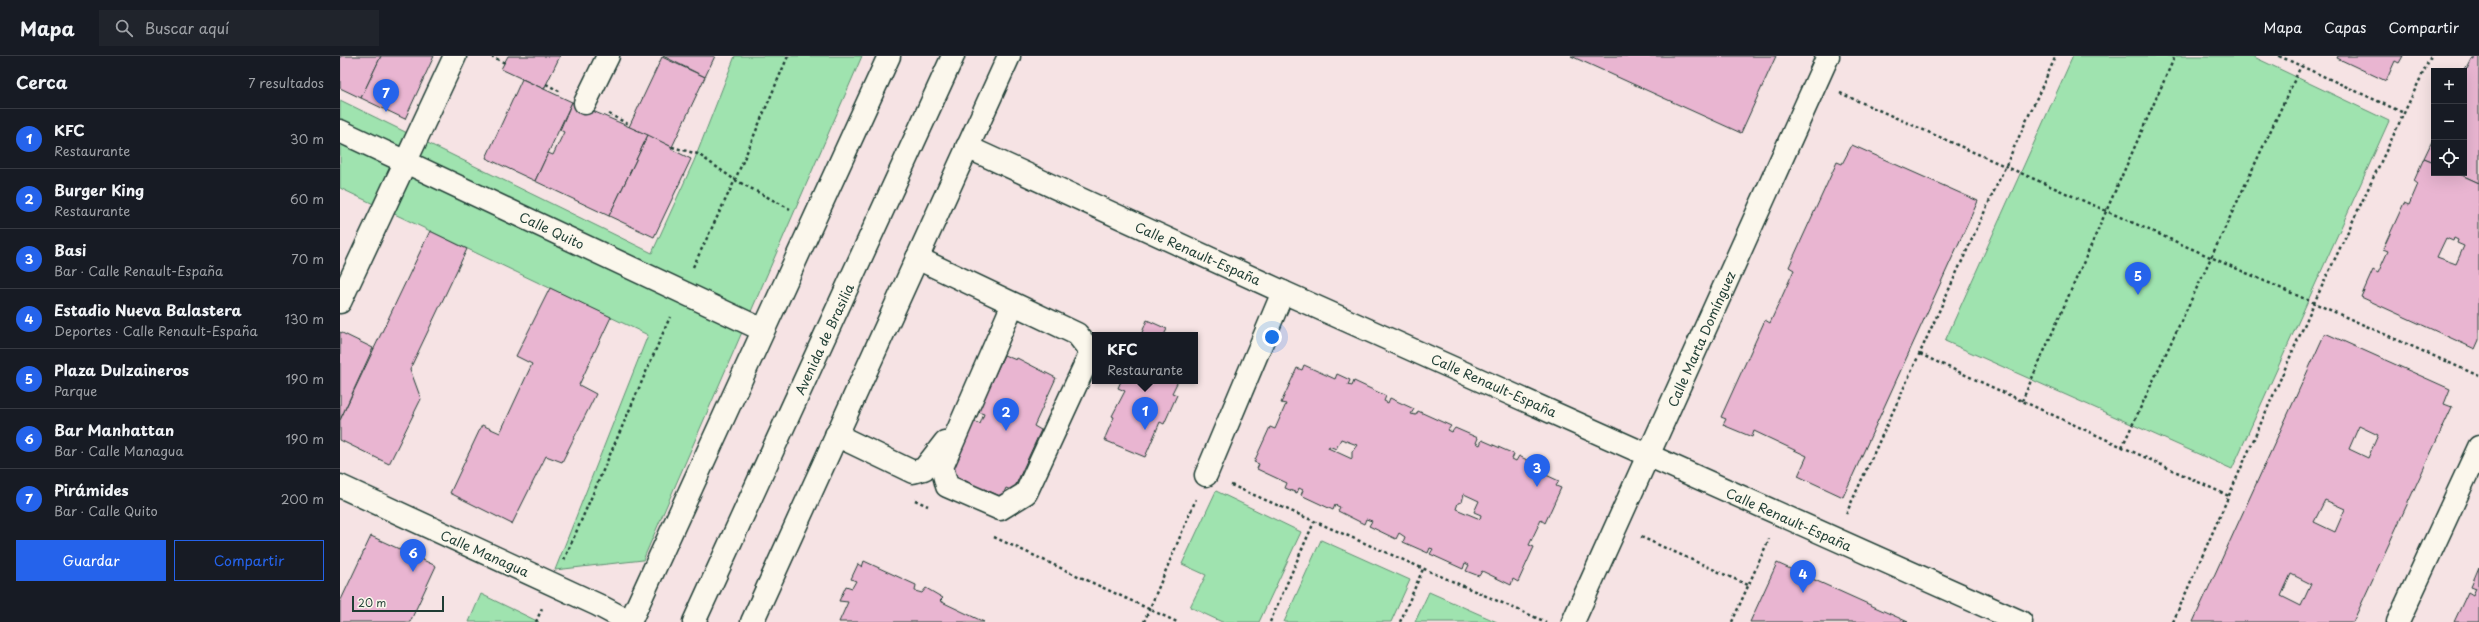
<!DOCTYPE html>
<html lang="es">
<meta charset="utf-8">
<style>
body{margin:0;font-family:"Playpen Sans",sans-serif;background:#20242c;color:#f1f3f6}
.controls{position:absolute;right:12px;top:12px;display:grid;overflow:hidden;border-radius:0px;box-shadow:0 4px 16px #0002}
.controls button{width:36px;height:36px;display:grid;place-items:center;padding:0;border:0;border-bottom:1px solid #363941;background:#171b24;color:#f1f3f6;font:20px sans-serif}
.scale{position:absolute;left:12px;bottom:10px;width:92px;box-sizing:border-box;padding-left:4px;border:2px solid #1f3d34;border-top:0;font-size:11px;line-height:14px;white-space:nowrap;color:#1f3d34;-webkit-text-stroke:3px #fbf7ec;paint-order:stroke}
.you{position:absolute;left:932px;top:281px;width:14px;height:14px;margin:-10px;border:3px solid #fff;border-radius:50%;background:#1a73e8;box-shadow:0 0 0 6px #1a73e833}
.badge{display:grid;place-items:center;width:26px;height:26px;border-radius:50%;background:#2563eb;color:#fff;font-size:13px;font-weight:700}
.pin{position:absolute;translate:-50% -33px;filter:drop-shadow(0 1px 2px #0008)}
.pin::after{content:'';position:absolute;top:21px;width:14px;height:12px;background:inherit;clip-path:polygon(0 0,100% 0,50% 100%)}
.popup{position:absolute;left:752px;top:276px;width:106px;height:52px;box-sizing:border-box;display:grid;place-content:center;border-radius:0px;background:#171b24;filter:drop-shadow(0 1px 3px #0005);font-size:13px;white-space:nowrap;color:#9ea1a6}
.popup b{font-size:15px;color:#f1f3f6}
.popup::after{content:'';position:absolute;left:50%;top:100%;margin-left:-8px;border:8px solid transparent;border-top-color:#171b24}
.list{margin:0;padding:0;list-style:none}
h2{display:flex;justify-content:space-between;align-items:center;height:52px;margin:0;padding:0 16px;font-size:17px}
h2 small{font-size:13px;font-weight:400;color:#9ea1a6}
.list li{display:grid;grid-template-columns:26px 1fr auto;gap:12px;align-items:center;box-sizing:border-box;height:60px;padding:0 16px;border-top:1px solid #363941}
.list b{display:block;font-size:15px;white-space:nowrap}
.list p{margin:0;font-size:13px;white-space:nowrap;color:#9ea1a6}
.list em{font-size:13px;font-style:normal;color:#9ea1a6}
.actions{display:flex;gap:8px;padding:12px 16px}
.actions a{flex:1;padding:9px 0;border:1px solid #2563eb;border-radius:0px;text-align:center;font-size:14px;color:#2563eb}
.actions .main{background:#2563eb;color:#fff}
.icon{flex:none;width:22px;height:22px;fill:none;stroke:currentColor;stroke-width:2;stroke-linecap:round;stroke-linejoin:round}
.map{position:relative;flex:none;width:2139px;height:566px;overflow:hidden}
header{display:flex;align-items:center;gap:24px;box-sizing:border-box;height:56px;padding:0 20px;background:#171b24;border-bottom:1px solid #363941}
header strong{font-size:19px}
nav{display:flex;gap:22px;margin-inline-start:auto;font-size:14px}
.search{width:280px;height:36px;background:#20242c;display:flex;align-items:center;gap:10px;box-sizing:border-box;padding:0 14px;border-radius:0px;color:#9ea1a6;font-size:15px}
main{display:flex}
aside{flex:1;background:#171b24}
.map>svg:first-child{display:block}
.green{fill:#9fe3af;stroke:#5f9072}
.building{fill:#e9b5d1;stroke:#1f3d34;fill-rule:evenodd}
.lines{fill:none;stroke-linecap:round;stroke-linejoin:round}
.minor-casing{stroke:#1f3d34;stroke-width:25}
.major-casing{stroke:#1f3d34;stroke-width:25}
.path{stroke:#1f3d34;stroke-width:2.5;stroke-dasharray:3 3;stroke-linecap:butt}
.minor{stroke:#fbf7ec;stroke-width:22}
.major{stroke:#fbf7ec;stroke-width:22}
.labels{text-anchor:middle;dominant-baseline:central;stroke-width:3.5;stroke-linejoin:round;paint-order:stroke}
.street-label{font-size:13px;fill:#1f3d34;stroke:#fbf7ec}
</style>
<header>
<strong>Mapa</strong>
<div class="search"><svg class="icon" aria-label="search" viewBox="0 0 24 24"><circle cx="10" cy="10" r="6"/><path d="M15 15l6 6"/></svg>Buscar aquí</div>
<nav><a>Mapa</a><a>Capas</a><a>Compartir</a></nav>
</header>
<main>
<aside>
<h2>Cerca<small>7 resultados</small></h2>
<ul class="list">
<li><span class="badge">1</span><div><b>KFC</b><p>Restaurante</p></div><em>30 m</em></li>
<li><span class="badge">2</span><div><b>Burger King</b><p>Restaurante</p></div><em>60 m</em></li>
<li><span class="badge">3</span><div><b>Basi</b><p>Bar · Calle Renault-España</p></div><em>70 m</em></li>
<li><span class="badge">4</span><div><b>Estadio Nueva Balastera</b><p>Deportes · Calle Renault-España</p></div><em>130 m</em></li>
<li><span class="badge">5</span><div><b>Plaza Dulzaineros</b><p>Parque</p></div><em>190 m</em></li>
<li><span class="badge">6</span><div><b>Bar Manhattan</b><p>Bar · Calle Managua</p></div><em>190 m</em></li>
<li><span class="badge">7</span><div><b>Pirámides</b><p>Bar · Calle Quito</p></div><em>200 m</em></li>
</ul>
<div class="actions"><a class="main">Guardar</a><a>Compartir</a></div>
</aside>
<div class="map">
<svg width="2139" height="566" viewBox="0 0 2139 566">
<rect width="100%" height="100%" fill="#f6e3e4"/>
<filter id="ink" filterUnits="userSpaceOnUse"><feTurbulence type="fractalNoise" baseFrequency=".025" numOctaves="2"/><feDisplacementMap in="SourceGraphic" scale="8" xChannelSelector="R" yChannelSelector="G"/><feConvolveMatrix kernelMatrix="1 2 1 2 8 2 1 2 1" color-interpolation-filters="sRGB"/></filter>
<g filter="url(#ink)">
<g class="green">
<polygon points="395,0 522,0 303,504 215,514 308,279 0,132 0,44 312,197 354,105"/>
<polygon points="1733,0 1912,0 2049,65 1892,413 1605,285"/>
<polygon points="876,435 961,476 919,566 882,566 850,551 866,519 842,508"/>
<polygon points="981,484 1070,524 1051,566 944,566"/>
<polygon points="1089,536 1157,566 1075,566"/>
<polygon points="141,538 199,566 129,566"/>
</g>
<g class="building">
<polygon points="0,0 41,0 21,42 0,32"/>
<polygon points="41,0 94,0 65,63 21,42"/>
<polygon points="168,0 220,0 204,33 161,13"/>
<polygon points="323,0 375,0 365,21"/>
<polygon points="1231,0 1436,0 1401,77"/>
<polygon points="1998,0 2063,0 2059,7 2055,5 2046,25 1997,2"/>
<polygon points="2134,0 2139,0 2139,127 2117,117 2124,117 2124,15 2125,11 2127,13 2132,3 2134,4"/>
<polygon points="322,1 365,21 332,91 289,71"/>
<polygon points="182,23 232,46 195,125 146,102"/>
<polygon points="232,46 308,79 269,160 195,125 208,97 213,99 224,76 220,74"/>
<polygon points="308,79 332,91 331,93 351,103 314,181 269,160"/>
<polygon points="2094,81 2094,106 2084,102"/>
<polygon points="1512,89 1638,145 1503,441 1458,420 1467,400 1414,375 1412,381 1383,369 1386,363 1381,361 1425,264 1430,267 1454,214 1449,211 1497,106 1502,108"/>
<path d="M2084,102l10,4v11h23l22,10v157l-4,9 -114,-52 12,-27 5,3 10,-22 -5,-2 21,-46 5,2 9,-21 -4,-3zM2106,182l7,3 1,-3 4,2 -1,3 7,3 -8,18 -19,-7z"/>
<polygon points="90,175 127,193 70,313 81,343 49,408 0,384 0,364"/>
<polygon points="210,232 271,261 239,329 256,338 222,406 206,400 172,468 110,437 142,369 160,377 192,308 176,300"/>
<polygon points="807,264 827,273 824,279 801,279"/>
<polygon points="0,276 33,292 0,364"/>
<path d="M1985,277l125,56 -6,15 8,3 -99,215h-160zM2019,370l19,9 -10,23 -19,-9zM1985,444l20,9 -10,23 -21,-10zM1951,518l20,10 -10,22 -20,-10z"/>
<polygon points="664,299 676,304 677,302 716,322 694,370 701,374 673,435 666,432 662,441 644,433 640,440 625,433 628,426 610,417 634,365 640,368 644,358 638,356"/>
<path d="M964,309l31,14 2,-5 13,6 -2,5 4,1 2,-5 32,15 -2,5 4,2 2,-5 24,11 -3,5 5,1 2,-4 33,15 -3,4 4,2 3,-4 23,10 -2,5 4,2 2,-5 32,14 -2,5 4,2 3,-5 12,6 -2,5 30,14 -3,5 5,2 -16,35 -4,-3 -12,25 5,2 -16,35 -5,-3 -2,6 -29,-14 -3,5 -13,-5 3,-6 -4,-2 -2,6 -33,-15 3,-5 -3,-1 -2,5 -25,-11 2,-5 -6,-4 -3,6 -27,-13 3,-5 -6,-2 -2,5 -26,-13 2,-4 -5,-2 -2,5 -32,-15 2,-5 -4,-2 -2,5 -12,-5 2,-5 -30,-14 2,-5 -5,-2 16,-35 5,2 11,-25 -5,-1 16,-35 5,2zM1001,383l16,6 -5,7v7l-24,-11 1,-2 7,3zM1124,438l15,7 -5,11 7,3 -1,4 -24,-10 2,-6 4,-1z"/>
<polygon points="781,325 838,325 832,337 837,339 824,368 820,366 805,401 764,384 774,361 772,360 785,335 778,332"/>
<polygon points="31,480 96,510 70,566 0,566 0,546"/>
<polygon points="524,505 576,529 575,535 582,537 586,532 603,542 600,545 644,566 499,566 508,546 499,545 506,530 512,532 516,525 511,523 518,508 522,511"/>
<polygon points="1437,507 1568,566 1410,566"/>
<polygon points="2139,511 2139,566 2114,566 2128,536 2133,539 2136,532 2131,530"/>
</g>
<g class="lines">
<g class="minor-casing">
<g id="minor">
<polyline points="245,47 268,0"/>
<polyline points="0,75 423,274"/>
<polyline points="627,91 943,236 1681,566"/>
<polyline points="577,202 737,278 751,296 686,437 660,453 607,430 602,411 673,248"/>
<polyline points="0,246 115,0"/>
<polyline points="496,379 573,416 584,413 605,386"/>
<polyline points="866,419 943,236"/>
<polyline points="0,430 258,549 290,566"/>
<polyline points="412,566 669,0"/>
<polyline points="1233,566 1488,0"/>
<polyline points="2058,566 2139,391"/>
</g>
</g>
<g class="major-casing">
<g id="major">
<polyline points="290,566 549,0"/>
<polyline points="354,566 613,0"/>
</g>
</g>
<g class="path">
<polyline points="151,0 165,7"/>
<polyline points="1939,0 2064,57"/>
<polyline points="206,28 221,36"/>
<polyline points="1500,37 2139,320"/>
<polyline points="269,58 290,69"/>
<polyline points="332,91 358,98 395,124 450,153"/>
<polyline points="353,211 395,124 448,0"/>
<polyline points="1580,298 1889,440"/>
<polyline points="1682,345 1835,0"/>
<polyline points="1782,391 1961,10"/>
<polyline points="891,429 1206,566"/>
<polyline points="575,444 588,450"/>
<polyline points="1506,458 1716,0"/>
<polyline points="654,481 837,566"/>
<polyline points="1301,481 1408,529"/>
<polyline points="224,504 330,261"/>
<polyline points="196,566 202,552"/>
<polyline points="804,566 856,443"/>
<polyline points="930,566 974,466"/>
<polyline points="1060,566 1083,513"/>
<polyline points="1392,566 1429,483"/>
<polyline points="1833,566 1974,247 2091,0"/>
</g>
<use href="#minor" class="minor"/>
<use href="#major" class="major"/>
</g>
</g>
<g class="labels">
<g class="street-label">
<text transform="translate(212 174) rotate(25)">Calle Quito</text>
<text transform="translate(858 197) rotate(24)">Calle Renault-España</text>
<text transform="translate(484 283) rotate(-65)">Avenida de Brasilia</text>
<text transform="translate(1361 283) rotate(-66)">Calle Marta Domínguez</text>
<text transform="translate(1154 329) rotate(24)">Calle Renault-España</text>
<text transform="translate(1449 463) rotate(24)">Calle Renault-España</text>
<text transform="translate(145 497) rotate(24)">Calle Managua</text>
</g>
</g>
</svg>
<div class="controls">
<button>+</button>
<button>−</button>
<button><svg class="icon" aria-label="locate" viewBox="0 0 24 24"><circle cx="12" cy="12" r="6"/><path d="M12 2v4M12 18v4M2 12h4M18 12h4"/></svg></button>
</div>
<div class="scale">20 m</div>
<div class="you"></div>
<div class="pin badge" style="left:805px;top:374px">1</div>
<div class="popup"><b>KFC</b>Restaurante</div>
<div class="pin badge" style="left:666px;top:375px">2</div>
<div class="pin badge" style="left:1197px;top:431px">3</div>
<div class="pin badge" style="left:1463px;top:537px">4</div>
<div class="pin badge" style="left:1798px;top:239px">5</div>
<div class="pin badge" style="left:73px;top:516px">6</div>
<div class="pin badge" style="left:46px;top:56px">7</div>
</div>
</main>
